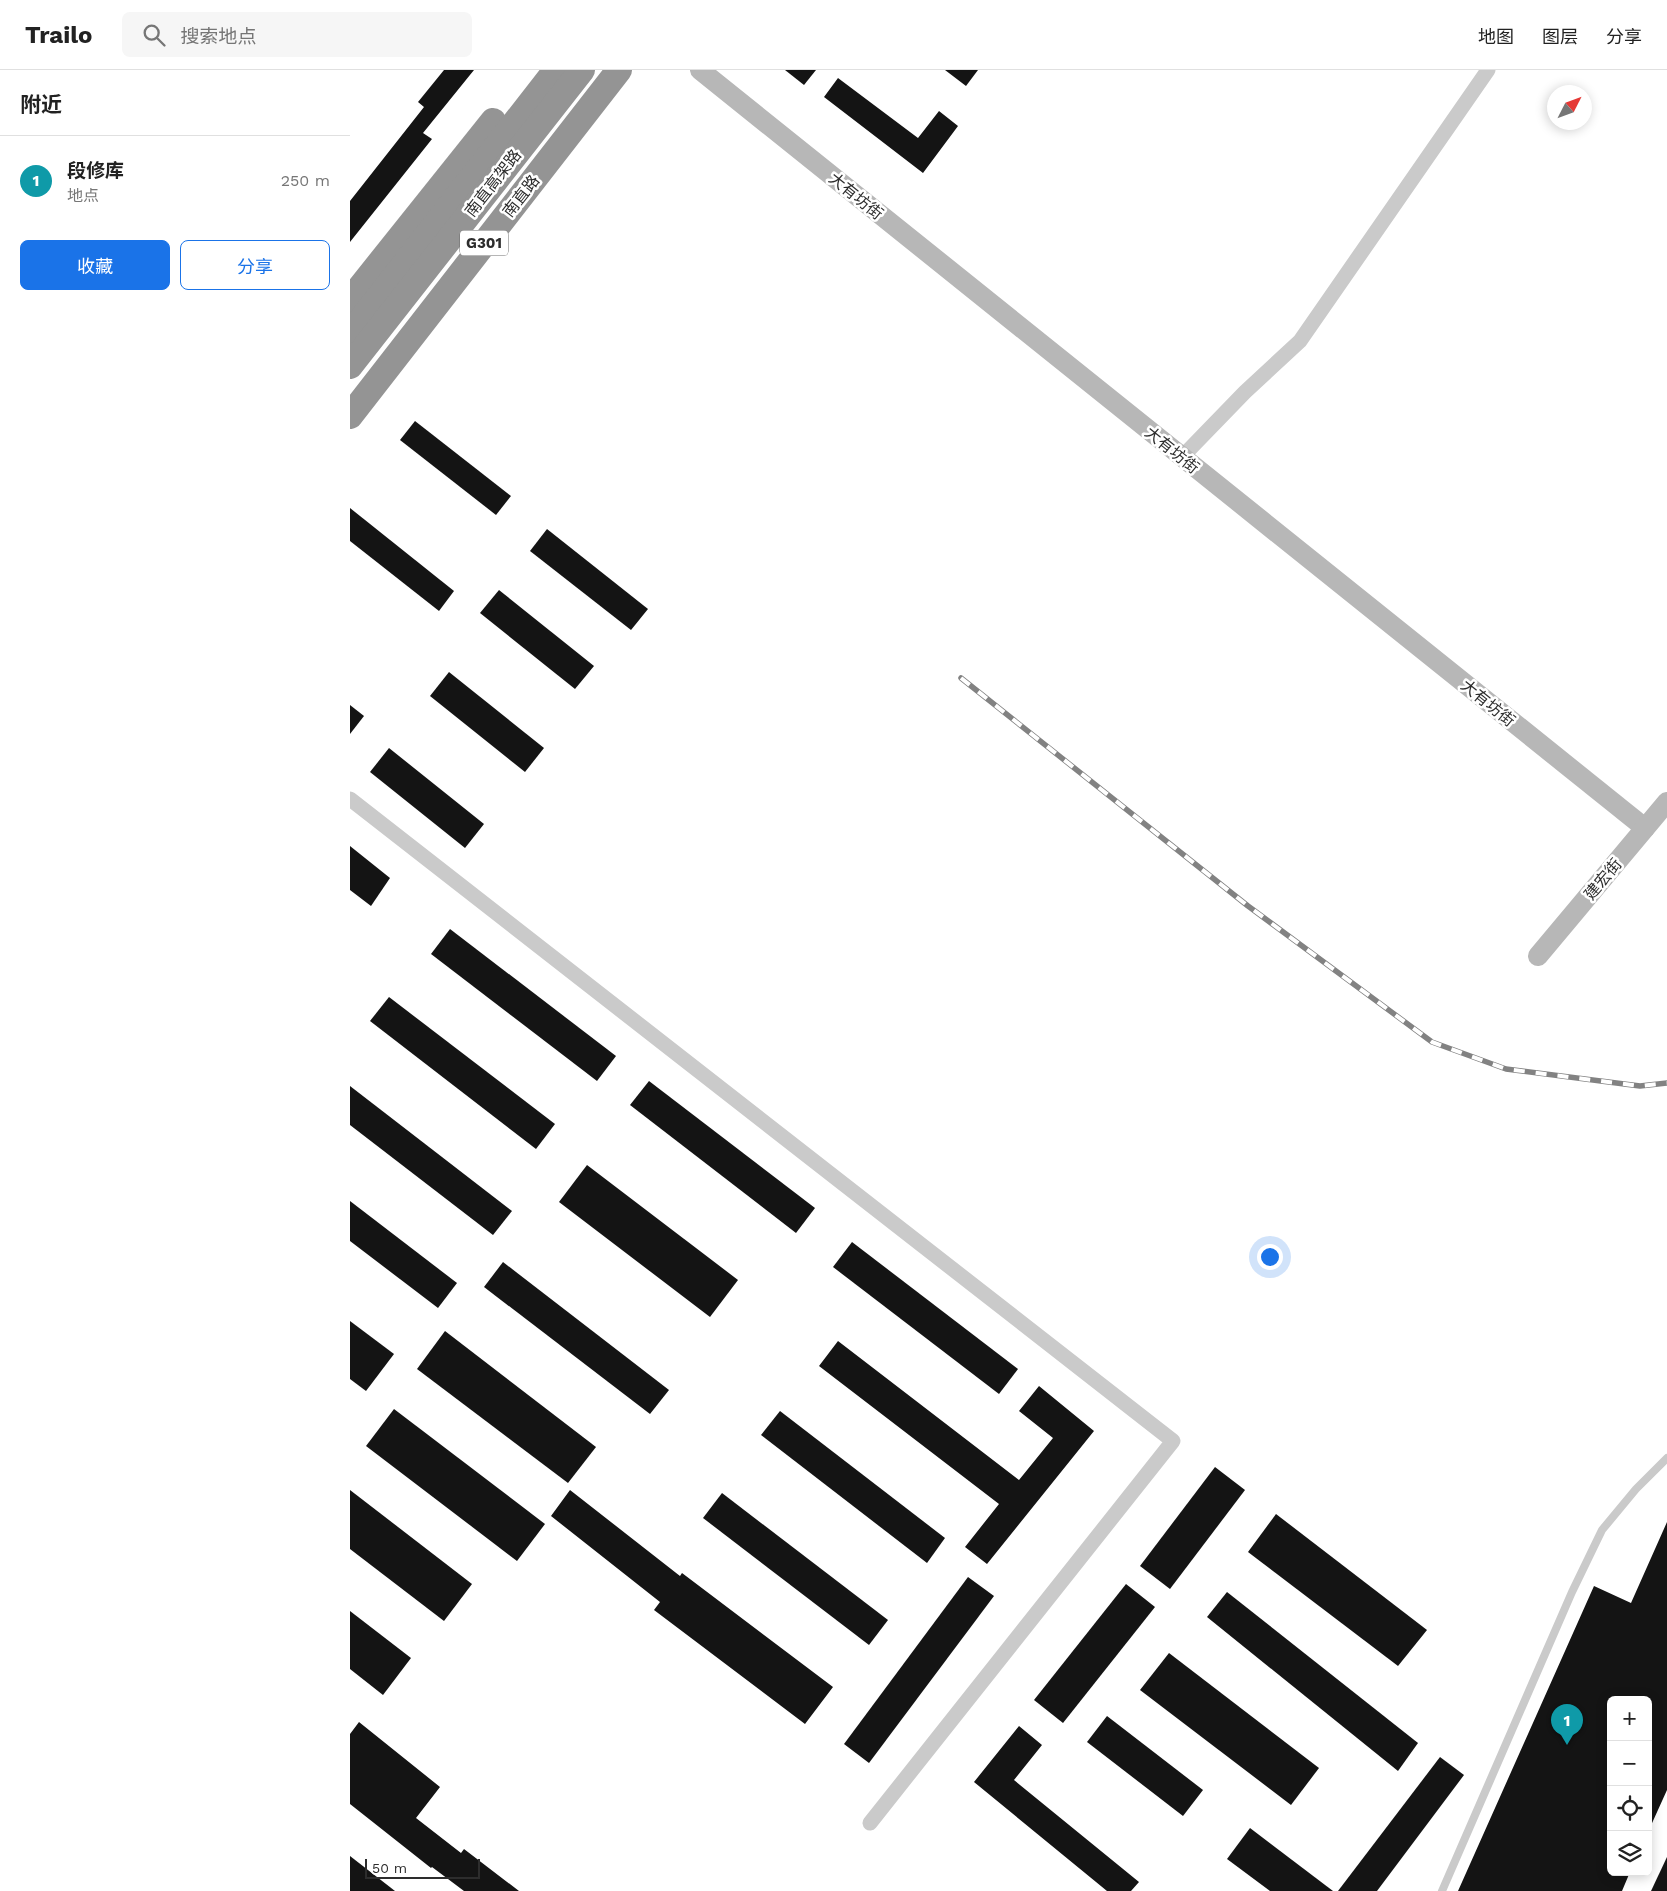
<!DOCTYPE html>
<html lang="zh">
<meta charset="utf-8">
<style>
body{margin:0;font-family:"Work Sans","Noto Sans SC",sans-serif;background:#f6f6f6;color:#222}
.controls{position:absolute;right:15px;bottom:15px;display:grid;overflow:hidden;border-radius:8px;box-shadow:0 2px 12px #0003}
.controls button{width:45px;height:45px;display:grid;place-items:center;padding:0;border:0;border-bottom:1px solid #e0e0e0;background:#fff;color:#222;font:25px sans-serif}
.compass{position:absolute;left:1197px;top:15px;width:45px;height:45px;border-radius:50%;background:#fff;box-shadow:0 2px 12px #0003;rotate:48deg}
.scale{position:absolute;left:15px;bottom:12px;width:115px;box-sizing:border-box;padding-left:5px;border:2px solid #2d2d2d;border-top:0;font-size:14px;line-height:18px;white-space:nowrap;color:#2d2d2d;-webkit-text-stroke:4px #fff;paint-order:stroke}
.you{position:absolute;left:919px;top:1186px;width:18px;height:18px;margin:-12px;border:4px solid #fff;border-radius:50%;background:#1a73e8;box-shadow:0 0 0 8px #1a73e833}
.badge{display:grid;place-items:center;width:32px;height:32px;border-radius:50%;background:#1a73e8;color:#fff;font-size:16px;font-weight:700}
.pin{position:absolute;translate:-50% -41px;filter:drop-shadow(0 1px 2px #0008)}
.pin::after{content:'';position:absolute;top:26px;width:18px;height:15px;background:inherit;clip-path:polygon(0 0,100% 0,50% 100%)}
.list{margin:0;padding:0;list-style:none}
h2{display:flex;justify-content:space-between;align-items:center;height:65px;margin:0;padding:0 20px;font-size:21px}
h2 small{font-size:16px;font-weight:400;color:#767676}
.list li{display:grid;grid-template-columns:32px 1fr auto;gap:15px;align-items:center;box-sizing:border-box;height:90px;padding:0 20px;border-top:1px solid #e0e0e0}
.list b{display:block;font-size:19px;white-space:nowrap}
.list p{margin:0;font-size:16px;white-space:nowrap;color:#767676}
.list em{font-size:16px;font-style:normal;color:#767676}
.actions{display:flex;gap:10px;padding:15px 20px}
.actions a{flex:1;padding:11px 0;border:1px solid #1a73e8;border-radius:8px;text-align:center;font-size:18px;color:#1a73e8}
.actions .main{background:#1a73e8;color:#fff}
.icon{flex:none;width:28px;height:28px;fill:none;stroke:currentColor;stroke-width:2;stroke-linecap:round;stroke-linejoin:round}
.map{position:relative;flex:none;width:1317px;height:1821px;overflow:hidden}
header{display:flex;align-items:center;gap:30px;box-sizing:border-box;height:70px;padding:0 25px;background:#fff;border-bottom:1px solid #e0e0e0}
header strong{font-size:24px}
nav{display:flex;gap:28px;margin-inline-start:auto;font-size:18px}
.search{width:350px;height:45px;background:#f6f6f6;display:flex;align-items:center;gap:12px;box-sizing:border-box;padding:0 18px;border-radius:8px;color:#767676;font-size:19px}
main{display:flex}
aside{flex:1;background:#fff}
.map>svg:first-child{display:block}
.building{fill:#141414}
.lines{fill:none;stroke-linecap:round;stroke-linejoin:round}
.lane{stroke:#cacaca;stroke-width:8}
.street{stroke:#cacaca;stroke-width:15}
.secondary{stroke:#b7b7b7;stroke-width:20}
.highway{stroke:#949494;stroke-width:26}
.rail-casing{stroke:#828282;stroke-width:5.5}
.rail{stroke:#fff;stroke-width:4;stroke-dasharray:11;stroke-linecap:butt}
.labels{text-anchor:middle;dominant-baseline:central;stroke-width:5;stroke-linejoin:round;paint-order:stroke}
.shield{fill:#fff;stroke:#6c6c6c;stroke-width:1}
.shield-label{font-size:15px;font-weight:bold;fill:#2d2d2d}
.street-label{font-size:16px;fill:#2d2d2d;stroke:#fff}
</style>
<header>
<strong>Trailo</strong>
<div class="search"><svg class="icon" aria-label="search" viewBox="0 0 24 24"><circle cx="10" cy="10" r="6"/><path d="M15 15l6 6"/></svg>搜索地点</div>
<nav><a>地图</a><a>图层</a><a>分享</a></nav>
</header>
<main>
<aside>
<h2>附近<small></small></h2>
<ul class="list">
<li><span class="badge" style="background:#0f9aa8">1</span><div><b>段修库</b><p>地点</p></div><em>250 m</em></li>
</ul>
<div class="actions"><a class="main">收藏</a><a>分享</a></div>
</aside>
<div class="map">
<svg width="1317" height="1821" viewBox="0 0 1317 1821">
<rect width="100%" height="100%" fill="#fff"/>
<g class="building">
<polygon points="94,0 124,0 73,63 82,69 0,172 0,131 74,37 68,32"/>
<polygon points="435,0 466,0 454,15"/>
<polygon points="595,0 628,0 616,16"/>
<polygon points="488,8 568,68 589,41 608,56 573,103 474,27"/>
<polygon points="65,351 161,426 146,445 50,370"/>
<polygon points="0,438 104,521 89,541 0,471"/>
<polygon points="197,459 298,539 281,560 180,481"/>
<polygon points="149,520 244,596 225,619 130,543"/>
<polygon points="99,602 194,678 175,702 80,626"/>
<polygon points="0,635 14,646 0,664"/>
<polygon points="39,678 134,754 115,778 20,702"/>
<polygon points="0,776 40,808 21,836 0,820"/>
<polygon points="100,859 266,986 247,1011 81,884"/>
<polygon points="39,927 205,1054 186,1079 20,951"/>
<polygon points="299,1011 465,1138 446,1163 280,1035"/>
<polygon points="0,1016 162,1141 143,1165 0,1055"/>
<polygon points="237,1095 388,1210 360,1247 209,1132"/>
<polygon points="0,1131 107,1213 88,1238 0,1171"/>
<polygon points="502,1172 668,1299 649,1324 483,1197"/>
<polygon points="153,1192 319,1320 300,1344 134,1217"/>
<polygon points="0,1251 44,1284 16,1321 0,1309"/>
<polygon points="95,1261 246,1377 218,1413 67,1299"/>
<polygon points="488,1271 669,1410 703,1368 669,1341 689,1316 744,1361 637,1494 615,1477 649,1434 469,1296"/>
<polygon points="44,1339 195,1454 167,1491 16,1376"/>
<polygon points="430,1341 595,1468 577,1493 411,1365"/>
<polygon points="865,1397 895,1420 820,1519 790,1496"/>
<polygon points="0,1420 122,1514 94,1551 0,1479"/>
<polygon points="220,1420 330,1506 332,1503 483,1617 455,1654 304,1540 310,1532 201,1446"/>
<polygon points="372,1423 538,1550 519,1575 353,1448"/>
<polygon points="926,1444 1077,1560 1048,1596 898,1482"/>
<polygon points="1317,1452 1317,1720 1298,1762 1298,1630 1261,1630 1261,1802 1280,1802 1272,1821 1108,1821 1244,1516 1281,1533"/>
<polygon points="618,1507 644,1526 519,1693 494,1674"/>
<polygon points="776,1514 805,1537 713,1653 684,1630"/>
<polygon points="877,1522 1068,1673 1048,1701 857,1547"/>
<polygon points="0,1541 61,1588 33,1625 0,1599"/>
<polygon points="819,1583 969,1698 941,1735 790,1620"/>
<polygon points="757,1646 853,1720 833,1746 737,1672"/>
<polygon points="9,1652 90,1717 66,1748 111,1783 114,1779 169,1821 114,1821 82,1797 81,1798 0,1734 0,1664"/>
<polygon points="669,1656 692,1675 664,1710 789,1812 781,1821 757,1821 624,1712"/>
<polygon points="1090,1687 1114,1705 1027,1821 988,1821"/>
<polygon points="900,1758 983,1821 920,1821 877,1789"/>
<polygon points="0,1786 45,1821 0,1821"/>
<polygon points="1317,1787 1317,1821 1301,1821"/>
</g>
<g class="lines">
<polyline class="lane" points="1092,1821 1222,1522 1252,1460 1286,1419 1317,1388"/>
<g class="street">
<polyline points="831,388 895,322 950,271 1138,0"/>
<polyline points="0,729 823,1371 520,1753"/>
</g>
<g class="secondary">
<polyline points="350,0 1295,758"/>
<polyline points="1188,886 1317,732"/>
</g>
<g class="highway">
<polyline points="0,230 143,51"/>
<polyline points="0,264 206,0"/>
<polyline points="0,296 232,0"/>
<polyline points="0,346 269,0"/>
</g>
<g class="rail-casing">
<polyline id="rail" points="611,608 898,836 1082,972 1156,999 1290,1016 1317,1013"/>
</g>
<use href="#rail" class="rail"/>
</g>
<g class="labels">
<rect class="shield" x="110" y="160.5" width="48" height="25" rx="4"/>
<g class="shield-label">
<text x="134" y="173">G301</text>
</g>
<g class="street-label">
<text transform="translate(143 113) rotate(-52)">南直高架路</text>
<text transform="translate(171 126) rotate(-52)">南直路</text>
<text transform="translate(506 126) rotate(39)">大有坊街</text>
<text transform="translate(822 380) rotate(39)">大有坊街</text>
<text transform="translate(1138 633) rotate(39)">大有坊街</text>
<text transform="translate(1253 809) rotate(-50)">建宏街</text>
</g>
</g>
</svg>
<div class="controls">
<button>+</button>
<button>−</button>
<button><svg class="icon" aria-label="locate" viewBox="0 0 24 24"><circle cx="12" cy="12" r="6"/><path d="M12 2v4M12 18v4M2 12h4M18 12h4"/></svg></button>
<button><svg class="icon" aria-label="layers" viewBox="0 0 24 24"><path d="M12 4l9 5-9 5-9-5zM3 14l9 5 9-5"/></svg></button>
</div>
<svg class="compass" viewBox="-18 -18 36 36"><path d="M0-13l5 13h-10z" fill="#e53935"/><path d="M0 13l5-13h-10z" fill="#767676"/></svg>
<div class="scale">50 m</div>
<div class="you"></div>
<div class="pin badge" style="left:1217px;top:1675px;background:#0f9aa8">1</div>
</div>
</main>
